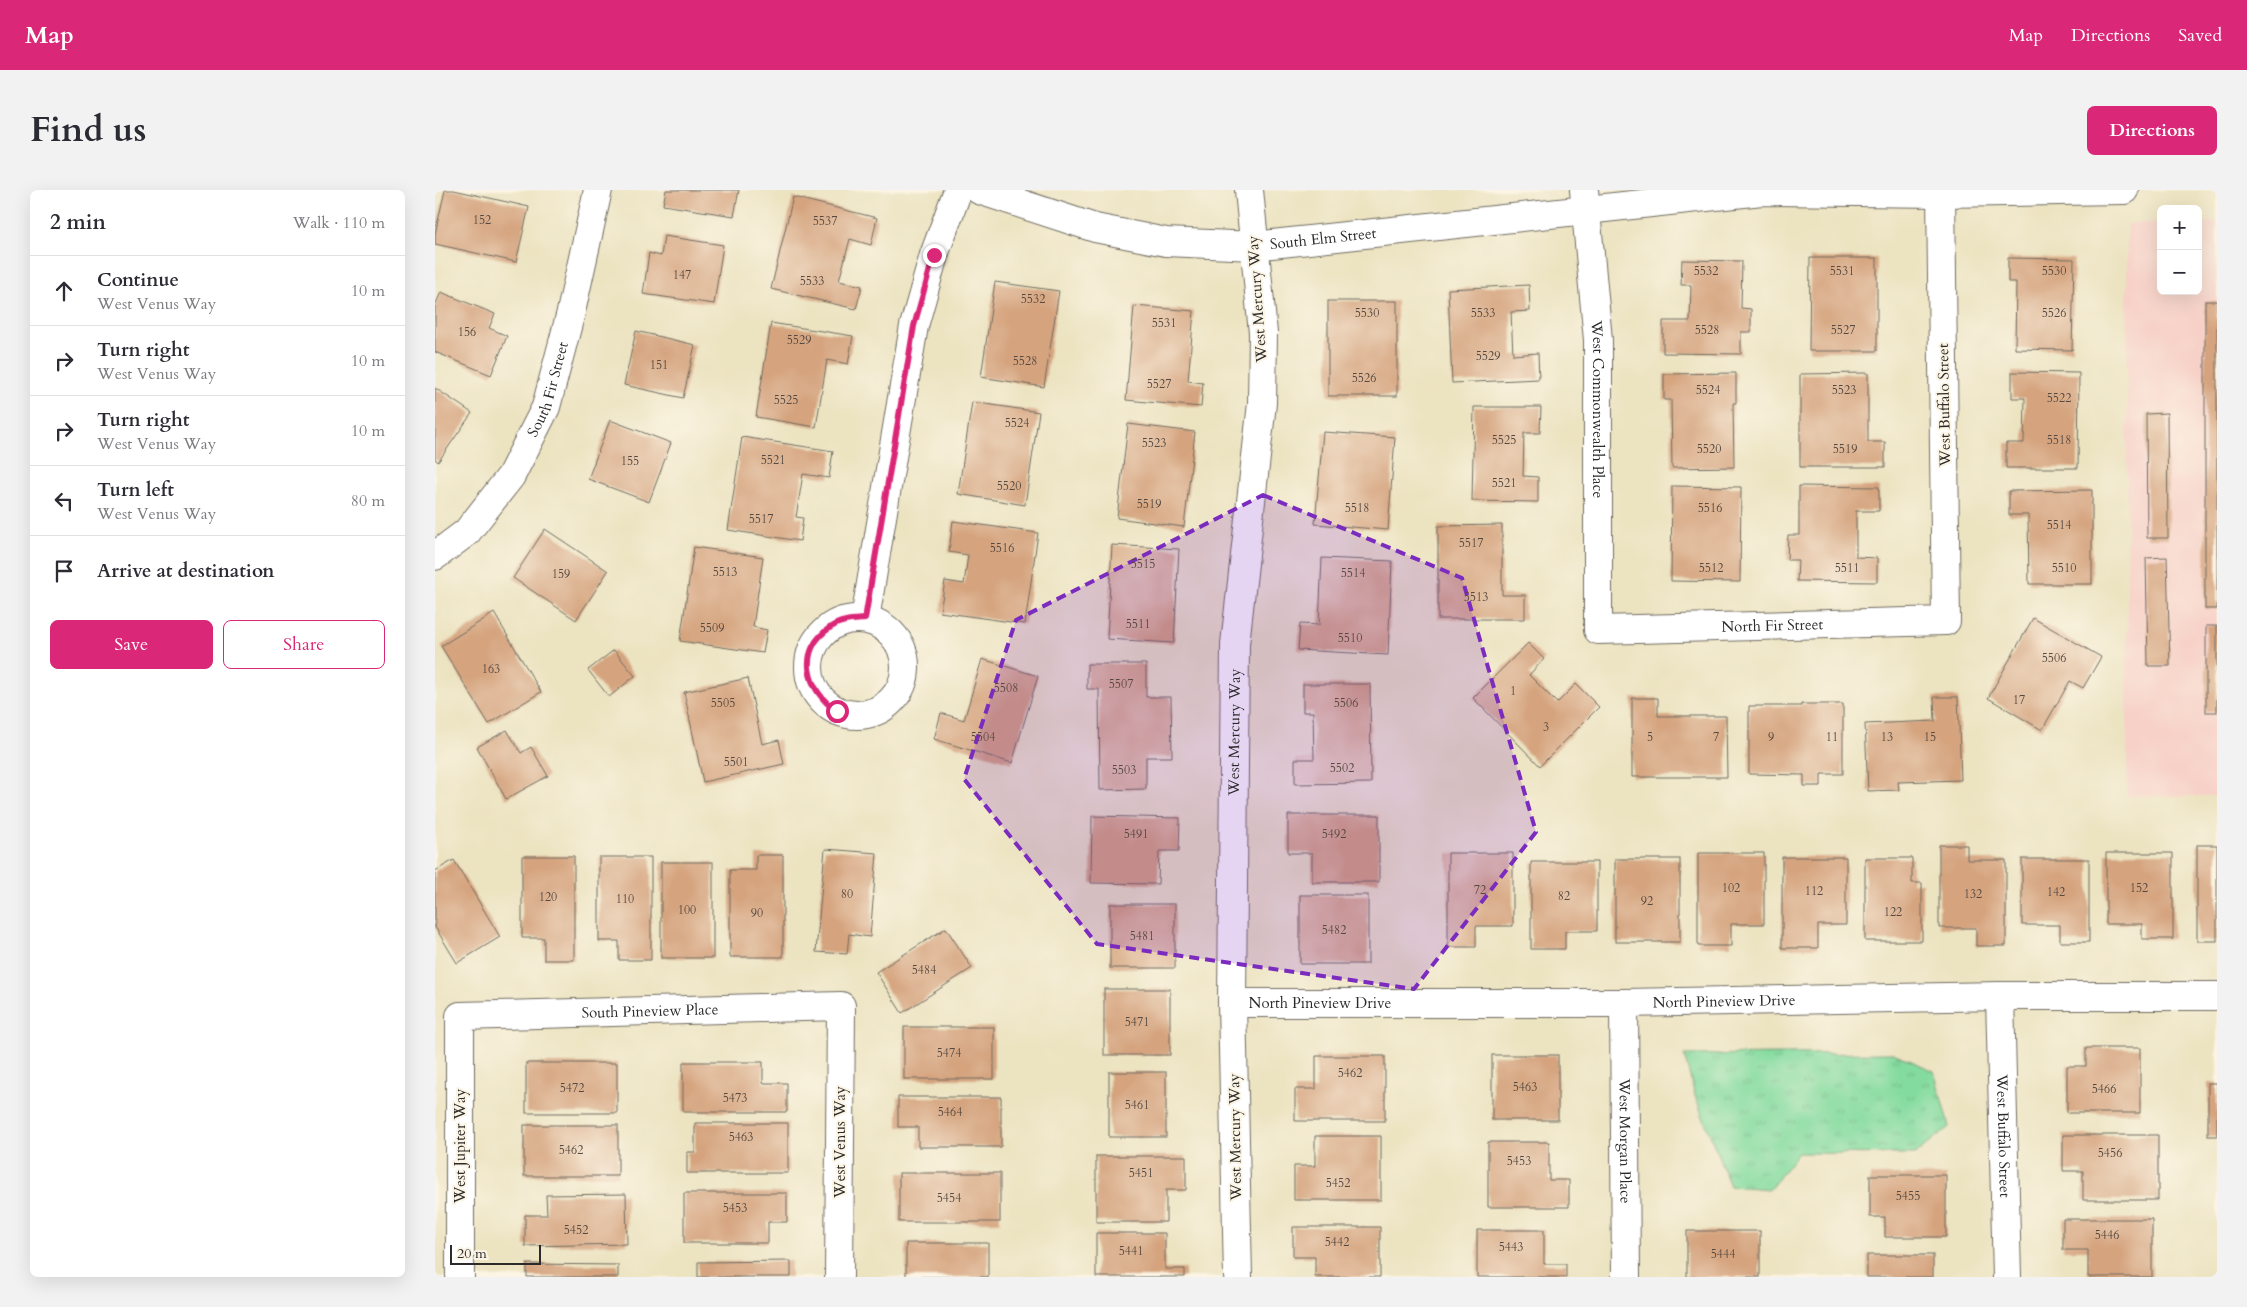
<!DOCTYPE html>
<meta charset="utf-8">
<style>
body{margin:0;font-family:Cardo,serif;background:#f2f2f3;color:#2b2b33}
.controls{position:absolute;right:15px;top:15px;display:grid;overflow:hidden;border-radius:8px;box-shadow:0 5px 20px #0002}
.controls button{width:45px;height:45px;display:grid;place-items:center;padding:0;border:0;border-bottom:1px solid #e1e1e2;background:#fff;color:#2b2b33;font:25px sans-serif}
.scale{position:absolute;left:15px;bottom:12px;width:91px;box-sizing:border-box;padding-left:5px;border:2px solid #2b2b2b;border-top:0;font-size:14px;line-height:18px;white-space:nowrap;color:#2b2b2b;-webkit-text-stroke:4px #fcf5e5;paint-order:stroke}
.stop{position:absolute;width:15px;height:15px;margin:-11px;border:4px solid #db2777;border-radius:50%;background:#fff}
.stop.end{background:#db2777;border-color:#fff;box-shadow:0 1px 5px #0008}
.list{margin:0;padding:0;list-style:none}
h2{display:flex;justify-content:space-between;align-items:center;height:65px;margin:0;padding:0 20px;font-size:21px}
h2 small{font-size:16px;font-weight:400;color:#7c7c81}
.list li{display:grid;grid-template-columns:32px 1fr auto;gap:15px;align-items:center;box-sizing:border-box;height:70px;padding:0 20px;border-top:1px solid #e1e1e2}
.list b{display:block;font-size:19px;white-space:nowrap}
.list p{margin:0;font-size:16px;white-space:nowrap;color:#7c7c81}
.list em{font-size:16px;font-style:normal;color:#7c7c81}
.actions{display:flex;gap:10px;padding:15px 20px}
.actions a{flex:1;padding:11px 0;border:1px solid #db2777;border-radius:8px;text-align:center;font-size:18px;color:#db2777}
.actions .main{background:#db2777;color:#fff}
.icon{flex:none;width:28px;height:28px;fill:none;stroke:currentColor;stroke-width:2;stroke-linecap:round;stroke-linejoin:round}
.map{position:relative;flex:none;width:1782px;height:1087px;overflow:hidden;border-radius:8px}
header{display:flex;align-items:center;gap:30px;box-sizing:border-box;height:70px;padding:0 25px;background:#db2777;color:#fff}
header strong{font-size:24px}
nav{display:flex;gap:28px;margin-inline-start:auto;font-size:18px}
.intro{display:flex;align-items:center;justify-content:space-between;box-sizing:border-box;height:120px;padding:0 30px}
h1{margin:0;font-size:35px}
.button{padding:12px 22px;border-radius:8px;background:#db2777;color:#fff;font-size:18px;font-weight:700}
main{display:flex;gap:30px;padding:0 30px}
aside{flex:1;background:#fff;border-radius:8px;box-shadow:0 5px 20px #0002}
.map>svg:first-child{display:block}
.built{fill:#f7d1c8}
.grass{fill:url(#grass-tufts);stroke:#578365}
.building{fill:#d5a47f}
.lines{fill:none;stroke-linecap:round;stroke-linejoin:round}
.minor-casing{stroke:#6f6b60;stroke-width:30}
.minor{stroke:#fff;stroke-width:28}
.route{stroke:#db2777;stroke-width:6}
.marked{fill:#7b2cbf;fill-opacity:0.2;stroke:#7b2cbf;stroke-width:4;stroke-dasharray:10 6;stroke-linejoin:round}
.labels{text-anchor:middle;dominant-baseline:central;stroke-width:4;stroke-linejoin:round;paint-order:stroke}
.number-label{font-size:12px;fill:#564940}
.street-label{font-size:15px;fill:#2b2b2b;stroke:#fcf5e5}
</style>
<header>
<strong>Map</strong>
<nav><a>Map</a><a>Directions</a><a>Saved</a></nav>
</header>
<div class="intro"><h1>Find us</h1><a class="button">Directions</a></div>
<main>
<aside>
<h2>2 min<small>Walk · 110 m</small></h2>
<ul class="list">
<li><svg class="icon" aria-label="ahead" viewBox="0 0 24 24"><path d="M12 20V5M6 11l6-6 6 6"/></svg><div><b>Continue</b><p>West Venus Way</p></div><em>10 m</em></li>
<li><svg class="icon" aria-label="right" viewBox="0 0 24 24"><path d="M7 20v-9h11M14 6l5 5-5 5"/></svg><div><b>Turn right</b><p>West Venus Way</p></div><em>10 m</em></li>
<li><svg class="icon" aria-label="right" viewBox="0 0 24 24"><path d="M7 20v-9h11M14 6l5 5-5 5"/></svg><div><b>Turn right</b><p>West Venus Way</p></div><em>10 m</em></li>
<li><svg class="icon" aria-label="left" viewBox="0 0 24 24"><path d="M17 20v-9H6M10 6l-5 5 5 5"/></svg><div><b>Turn left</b><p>West Venus Way</p></div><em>80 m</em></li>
<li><svg class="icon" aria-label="arrive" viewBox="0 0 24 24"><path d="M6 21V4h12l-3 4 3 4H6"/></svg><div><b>Arrive at destination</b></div></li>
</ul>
<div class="actions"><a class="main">Save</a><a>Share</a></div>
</aside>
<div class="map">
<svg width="1782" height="1087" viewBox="0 0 1782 1087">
<defs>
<pattern id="grass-tufts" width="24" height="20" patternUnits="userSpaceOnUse" patternTransform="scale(1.25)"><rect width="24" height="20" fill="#83db9f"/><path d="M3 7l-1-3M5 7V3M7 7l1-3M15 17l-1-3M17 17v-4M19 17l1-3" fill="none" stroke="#71bc89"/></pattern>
</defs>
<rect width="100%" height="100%" fill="#fcf5e5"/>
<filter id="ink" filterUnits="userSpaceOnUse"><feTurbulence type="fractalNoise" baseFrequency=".02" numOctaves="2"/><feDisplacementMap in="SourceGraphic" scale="10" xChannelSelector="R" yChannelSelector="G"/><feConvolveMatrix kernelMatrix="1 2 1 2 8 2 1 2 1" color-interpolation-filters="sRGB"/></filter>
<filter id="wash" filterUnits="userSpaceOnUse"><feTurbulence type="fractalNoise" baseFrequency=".0096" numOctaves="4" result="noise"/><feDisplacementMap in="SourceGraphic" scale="20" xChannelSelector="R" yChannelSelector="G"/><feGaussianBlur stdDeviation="1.12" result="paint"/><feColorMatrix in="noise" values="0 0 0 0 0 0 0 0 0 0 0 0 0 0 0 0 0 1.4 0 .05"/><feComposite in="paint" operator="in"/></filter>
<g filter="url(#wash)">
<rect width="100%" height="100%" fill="#ece3c1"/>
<polygon class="built" points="1763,32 1782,32 1782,606 1692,606 1692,33 1726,33 1726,101 1763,101"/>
<polygon class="grass" points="1458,863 1499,881 1514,937 1480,964 1363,963 1335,999 1295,996 1261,909 1249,865"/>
<g id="blocks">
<g class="building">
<polygon points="10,0 19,0 94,17 81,72 0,54 0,44"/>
<polygon points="231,0 304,0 299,26 228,15"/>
<polygon points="358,7 442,28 436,55 415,49 404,91 427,96 421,119 336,99"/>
<polygon points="229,46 288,55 279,114 208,104 214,63 226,66"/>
<polygon points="1375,68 1442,68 1442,161 1374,161"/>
<polygon points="1573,68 1639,69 1637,160 1580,159 1581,92 1573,92"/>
<polygon points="1247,70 1307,71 1306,118 1316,119 1316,142 1306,142 1306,164 1228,163 1228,131 1255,131 1256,95 1246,95"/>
<polygon points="560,92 624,101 609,197 546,187"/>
<polygon points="1094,95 1095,121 1076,122 1078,165 1103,163 1104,189 1017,193 1013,99"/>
<polygon points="6,102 60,124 54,138 72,146 56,185 0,162 0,116"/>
<rect x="893" y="111" width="69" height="95"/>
<rect x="1770" y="111" width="12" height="308"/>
<polygon points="699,116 759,121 753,191 768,193 766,217 691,210"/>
<polygon points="336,133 418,146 413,174 392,170 381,237 321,227"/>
<polygon points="201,141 260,155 248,208 189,195"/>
<polygon points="1577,182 1644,183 1643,278 1571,278 1571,253 1589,253 1590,208 1577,208"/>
<polygon points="1301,183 1301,213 1298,213 1299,277 1237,278 1236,210 1229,210 1229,184"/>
<polygon points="1433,183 1433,252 1450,252 1450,277 1365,277 1365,184"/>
<polygon points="0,198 37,223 3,272 0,269"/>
<polygon points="537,212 604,222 590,315 523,304"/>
<polygon points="1039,217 1106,217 1105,243 1089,243 1088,286 1103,287 1103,312 1037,311"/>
<polygon points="1732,223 1733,348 1712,348 1711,224"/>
<polygon points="175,230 236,253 214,312 153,289"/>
<polygon points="693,234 760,242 749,337 682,328"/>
<polygon points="888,242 960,247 953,340 880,334"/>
<polygon points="307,247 398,261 394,288 368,284 361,327 368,328 365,351 293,340"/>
<polygon points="1237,296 1306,297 1305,392 1236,391"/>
<polygon points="1364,296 1444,297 1444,321 1421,321 1421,367 1442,368 1442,392 1362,391 1363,370 1352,370 1353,345 1364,345"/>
<polygon points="1657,300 1657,394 1594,394 1593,325 1574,325 1574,301"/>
<polygon points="518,331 603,343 590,434 505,422 510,391 529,394 533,365 514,362"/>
<polygon points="1067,335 1067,405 1090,405 1090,429 1003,429 1003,336"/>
<polygon points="110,339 173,381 141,430 78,388"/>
<polygon points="677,355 744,359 739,453 672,449"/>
<polygon points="259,357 328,367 318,437 332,440 328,463 245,451"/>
<polygon points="1732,367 1735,476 1713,476 1711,368"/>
<polygon points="887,368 957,371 953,465 863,460 865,434 884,435"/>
<polygon points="59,423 106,502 54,534 6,456"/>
<polygon points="1598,428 1666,467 1648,498 1635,491 1607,540 1553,508"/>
<rect x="1771" y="436" width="11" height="86"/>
<polygon points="1093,453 1109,469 1094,485 1122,513 1141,494 1164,517 1105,576 1038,508"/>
<polygon points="179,460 200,486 174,507 153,480"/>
<polygon points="547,469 603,486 577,573 499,549 506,523 529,530"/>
<polygon points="652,474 711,474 711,507 736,507 737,567 711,567 711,599 665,600 664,499 652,499"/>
<polygon points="313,488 327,554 344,550 349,574 268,592 249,502"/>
<polygon points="868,494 935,494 936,593 860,594 860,569 879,569 878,522 868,522"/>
<polygon points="1499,507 1523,507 1526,590 1463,592 1464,600 1433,601 1430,534 1500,531"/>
<polygon points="1197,508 1223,508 1223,526 1291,526 1292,587 1197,587"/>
<polygon points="1366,514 1408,514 1408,584 1386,584 1386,596 1369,596 1369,585 1314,584 1314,516 1366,516"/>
<polygon points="72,540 86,563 96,557 113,586 71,609 42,557"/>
<polygon points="853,625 944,625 944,692 877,692 877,663 853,663"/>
<polygon points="657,626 745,628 744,661 724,661 723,694 656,693"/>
<polygon points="1504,655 1532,655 1532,670 1571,670 1571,756 1541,756 1541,738 1504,738"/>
<rect x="1762" y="655" width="20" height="96"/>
<polygon points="390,659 442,663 435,747 414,744 412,764 381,762"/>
<polygon points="1013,663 1078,663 1078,736 1041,736 1041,757 1013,757"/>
<polygon points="1263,663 1329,663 1329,734 1296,734 1296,756 1263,756"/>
<polygon points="1671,663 1738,663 1738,749 1707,749 1707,734 1671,734"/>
<polygon points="321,665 348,665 348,767 295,767 295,680 321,680"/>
<polygon points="87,666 139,666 139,770 109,770 109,748 87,748"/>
<polygon points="164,667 216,667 216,770 184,770 184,751 164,751"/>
<polygon points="1347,667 1411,667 1411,735 1383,735 1383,758 1347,758"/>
<polygon points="1430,668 1477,668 1477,693 1487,693 1487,751 1430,751"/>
<rect x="1180" y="669" width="65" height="83"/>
<polygon points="1587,669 1654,669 1654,752 1625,752 1625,735 1587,735"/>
<polygon points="19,670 65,747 22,773 0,737 0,681"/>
<rect x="226" y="672" width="52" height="96"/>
<polygon points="1096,672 1162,672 1162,741 1130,741 1130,759 1096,759"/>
<rect x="865" y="705" width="68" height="69"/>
<rect x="675" y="714" width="65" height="64"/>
<polygon points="511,738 537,778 467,823 441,782"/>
<rect x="669" y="799" width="66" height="66"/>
<rect x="469" y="837" width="90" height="52"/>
<polygon points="1651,858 1705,858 1705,923 1632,923 1632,876 1651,876"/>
<rect x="1057" y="865" width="66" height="65"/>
<polygon points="881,866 950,866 950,931 860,931 860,899 881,899"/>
<polygon points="248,872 328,872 328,893 352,893 352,922 248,922"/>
<rect x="91" y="873" width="91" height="50"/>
<rect x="674" y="882" width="57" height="65"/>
<rect x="1773" y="893" width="9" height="53"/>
<polygon points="463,907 566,907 566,957 483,957 483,937 463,937"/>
<polygon points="260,933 353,933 353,983 252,983 252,962 260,962"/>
<rect x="89" y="935" width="94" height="51"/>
<polygon points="1628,945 1723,945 1723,1010 1648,1010 1648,981 1628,981"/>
<polygon points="880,946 946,946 946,1010 859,1010 859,976 880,976"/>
<polygon points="1053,952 1114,952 1114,990 1134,990 1134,1017 1053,1017"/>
<polygon points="661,966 751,966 751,1000 731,1000 731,1032 661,1032"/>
<rect x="464" y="983" width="101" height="49"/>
<polygon points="1435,985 1511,985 1511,1047 1450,1047 1450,1027 1435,1027"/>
<polygon points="249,1003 352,1003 352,1032 333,1032 333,1053 249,1053"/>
<polygon points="191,1004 192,1054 90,1056 90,1025 112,1025 111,1005"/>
<polygon points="1628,1029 1717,1029 1717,1087 1653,1087 1653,1060 1628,1060"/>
<polygon points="858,1037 945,1037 945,1087 880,1087 880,1067 858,1067"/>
<polygon points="1042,1040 1109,1040 1109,1074 1131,1074 1131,1087 1042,1087"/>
<rect x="1252" y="1041" width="73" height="46"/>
<polygon points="661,1043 730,1043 730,1079 750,1079 750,1087 661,1087"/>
<rect x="471" y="1053" width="82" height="34"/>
<rect x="1432" y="1065" width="66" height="22"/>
<polygon points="356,1071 356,1087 263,1087 263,1072"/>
<polygon points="92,1074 183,1075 183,1087 92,1087"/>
</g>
</g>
</g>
<g filter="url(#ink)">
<use href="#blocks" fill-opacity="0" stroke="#6f6b60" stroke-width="1"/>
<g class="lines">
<g class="minor-casing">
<g id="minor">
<path id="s1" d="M544,0l116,38 71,14 88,4 508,-55 179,2 183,-3"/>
<path id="s2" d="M1149,0l14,150v290l348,-9 -5,-431"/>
<path id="s3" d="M0,366l32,-24 44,-56 35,-69 25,-95 27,-122"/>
<polyline points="430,429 479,136 499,65 523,0"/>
<circle cx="422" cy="477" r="48"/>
<path id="s4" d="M1565,806l7,281"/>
<path id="s5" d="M797,813h392l376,-7h217"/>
<path id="s6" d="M1189,813l2,274"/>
<path id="s7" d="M25,1087v-261l381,-10 -2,271"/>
<path id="s8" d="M803,1087l-6,-274 3,-359 27,-241 1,-70 -14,-143"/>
</g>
</g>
<use href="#minor" class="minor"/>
</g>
</g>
<g class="lines" filter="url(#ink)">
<path class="route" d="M402,521c-31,-21 -41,-61 -6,-84 10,-7 22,-7 34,-8l49,-293 20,-71"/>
</g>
<path class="marked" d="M828,305l199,83 74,254 -122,157 -317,-45 -133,-165 52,-159z"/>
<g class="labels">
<g class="number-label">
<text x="47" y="30">152</text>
<text x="390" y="31">5537</text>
<text x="1271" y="81">5532</text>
<text x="1407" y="81">5531</text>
<text x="1619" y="81">5530</text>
<text x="247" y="85">147</text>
<text x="377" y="91">5533</text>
<text x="598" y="109">5532</text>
<text x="932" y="123">5530</text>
<text x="1048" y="123">5533</text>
<text x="1619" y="123">5526</text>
<text x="729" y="133">5531</text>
<text x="1272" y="140">5528</text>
<text x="1408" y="140">5527</text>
<text x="32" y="142">156</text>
<text x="364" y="150">5529</text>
<text x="1053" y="166">5529</text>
<text x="590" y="171">5528</text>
<text x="224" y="175">151</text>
<text x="929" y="188">5526</text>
<text x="724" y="194">5527</text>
<text x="1273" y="200">5524</text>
<text x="1409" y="200">5523</text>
<text x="1624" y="208">5522</text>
<text x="351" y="210">5525</text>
<text x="582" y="233">5524</text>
<text x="1069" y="250">5525</text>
<text x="1624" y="250">5518</text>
<text x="719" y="253">5523</text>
<text x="1274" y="259">5520</text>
<text x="1410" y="259">5519</text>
<text x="338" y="270">5521</text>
<text x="195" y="271">155</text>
<text x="1069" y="293">5521</text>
<text x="574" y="296">5520</text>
<text x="714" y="314">5519</text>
<text x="922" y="318">5518</text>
<text x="1275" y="318">5516</text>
<text x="326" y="329">5517</text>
<text x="1624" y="335">5514</text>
<text x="1036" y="353">5517</text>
<text x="567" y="358">5516</text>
<text x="708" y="374">5515</text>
<text x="1276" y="378">5512</text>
<text x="1412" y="378">5511</text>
<text x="1629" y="378">5510</text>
<text x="290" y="382">5513</text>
<text x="918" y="383">5514</text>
<text x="126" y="384">159</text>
<text x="1041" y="407">5513</text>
<text x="703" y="434">5511</text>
<text x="277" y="438">5509</text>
<text x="915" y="448">5510</text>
<text x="1619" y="468">5506</text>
<text x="56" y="479">163</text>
<text x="686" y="494">5507</text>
<text x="571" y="498">5508</text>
<text x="1078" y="501">1</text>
<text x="1584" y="510">17</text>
<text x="288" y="513">5505</text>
<text x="911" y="513">5506</text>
<text x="1111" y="537">3</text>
<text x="548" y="547">5504</text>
<text x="1215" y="547">5</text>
<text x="1281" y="547">7</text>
<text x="1336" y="547">9</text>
<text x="1397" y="547">11</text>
<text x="1452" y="547">13</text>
<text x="1495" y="547">15</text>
<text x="301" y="572">5501</text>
<text x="907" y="578">5502</text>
<text x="689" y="580">5503</text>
<text x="701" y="644">5491</text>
<text x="899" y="644">5492</text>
<text x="1296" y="698">102</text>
<text x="1704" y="698">152</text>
<text x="1045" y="700">72</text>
<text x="1379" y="701">112</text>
<text x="1621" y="702">142</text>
<text x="412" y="704">80</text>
<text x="1538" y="704">132</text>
<text x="1129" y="706">82</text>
<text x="113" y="707">120</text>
<text x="190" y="709">110</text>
<text x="1212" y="711">92</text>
<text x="252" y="720">100</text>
<text x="1458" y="722">122</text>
<text x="322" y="723">90</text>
<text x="899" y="740">5482</text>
<text x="707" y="746">5481</text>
<text x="489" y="780">5484</text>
<text x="702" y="832">5471</text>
<text x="514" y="863">5474</text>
<text x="915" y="883">5462</text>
<text x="1090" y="897">5463</text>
<text x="137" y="898">5472</text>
<text x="1669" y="899">5466</text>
<text x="300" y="908">5473</text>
<text x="702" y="915">5461</text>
<text x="515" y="922">5464</text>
<text x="306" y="947">5463</text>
<text x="136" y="960">5462</text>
<text x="1675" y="963">5456</text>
<text x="1084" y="971">5453</text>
<text x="706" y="983">5451</text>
<text x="903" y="993">5452</text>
<text x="1473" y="1006">5455</text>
<text x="514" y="1008">5454</text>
<text x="300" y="1018">5453</text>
<text x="141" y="1040">5452</text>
<text x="1672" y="1045">5446</text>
<text x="902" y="1052">5442</text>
<text x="1076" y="1057">5443</text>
<text x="696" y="1061">5441</text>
<text x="1288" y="1064">5444</text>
</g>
<g class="street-label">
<text stroke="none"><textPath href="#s1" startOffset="352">South Elm Street</textPath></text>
<text transform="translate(822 109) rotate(-94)">West Mercury Way</text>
<text stroke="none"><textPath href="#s3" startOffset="206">South Fir Street</textPath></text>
<text transform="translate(1509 215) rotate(-91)">West Buffalo Street</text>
<text stroke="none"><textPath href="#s2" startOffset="220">West Commonwealth Place</textPath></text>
<text stroke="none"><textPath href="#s2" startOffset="615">North Fir Street</textPath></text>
<text stroke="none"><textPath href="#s8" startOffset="545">West Mercury Way</textPath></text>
<text stroke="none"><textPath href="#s5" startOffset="492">North Pineview Drive</textPath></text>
<text stroke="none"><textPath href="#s5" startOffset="88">North Pineview Drive</textPath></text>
<text stroke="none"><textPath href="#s7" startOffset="451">South Pineview Place</textPath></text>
<text stroke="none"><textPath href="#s4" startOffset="140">West Buffalo Street</textPath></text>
<text transform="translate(800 947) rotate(-91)">West Mercury Way</text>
<text stroke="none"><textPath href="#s6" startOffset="138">West Morgan Place</textPath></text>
<text transform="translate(405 952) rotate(-90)">West Venus Way</text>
<text transform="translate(25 956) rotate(-90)">West Jupiter Way</text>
</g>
</g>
</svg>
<div class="controls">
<button>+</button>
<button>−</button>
</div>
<div class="scale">20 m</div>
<div class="stop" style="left:402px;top:521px"></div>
<div class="stop end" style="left:499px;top:65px"></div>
</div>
</main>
